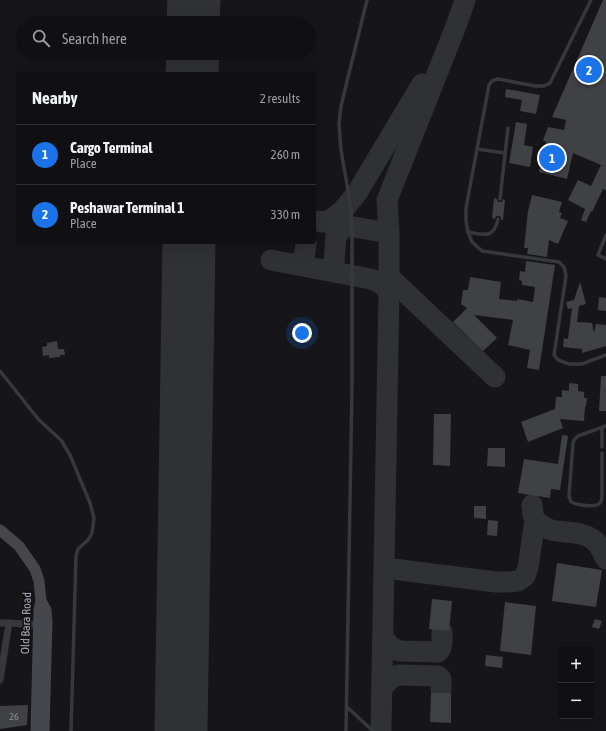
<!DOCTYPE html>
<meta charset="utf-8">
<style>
body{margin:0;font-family:"Asap Condensed",sans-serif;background:#1e1e20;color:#f1f3f6}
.controls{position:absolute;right:12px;bottom:12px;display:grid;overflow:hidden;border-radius:4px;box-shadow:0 4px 16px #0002}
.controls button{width:36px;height:36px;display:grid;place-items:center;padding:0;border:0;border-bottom:1px solid #303032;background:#101012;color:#f1f3f6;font:20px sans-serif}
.you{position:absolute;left:302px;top:333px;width:14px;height:14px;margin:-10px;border:3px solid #fff;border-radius:50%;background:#1a73e8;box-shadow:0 0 0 6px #1a73e833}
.badge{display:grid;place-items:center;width:26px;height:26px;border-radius:50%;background:#1a73e8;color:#fff;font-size:13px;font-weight:700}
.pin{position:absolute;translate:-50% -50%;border:2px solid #fff;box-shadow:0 1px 4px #0006}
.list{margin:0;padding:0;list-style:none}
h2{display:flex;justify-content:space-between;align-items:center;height:52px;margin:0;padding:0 16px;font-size:17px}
h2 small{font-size:13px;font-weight:400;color:#9c9d9f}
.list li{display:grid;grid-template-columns:26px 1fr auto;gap:12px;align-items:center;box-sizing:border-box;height:60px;padding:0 16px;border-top:1px solid #303032}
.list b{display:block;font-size:15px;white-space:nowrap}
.list p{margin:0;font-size:13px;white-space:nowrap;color:#9c9d9f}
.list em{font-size:13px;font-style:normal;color:#9c9d9f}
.icon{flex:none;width:22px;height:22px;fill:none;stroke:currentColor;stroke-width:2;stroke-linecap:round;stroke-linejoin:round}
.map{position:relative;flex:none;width:606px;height:731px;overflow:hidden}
.search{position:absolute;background:#101012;box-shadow:0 4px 16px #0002;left:16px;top:16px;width:300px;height:44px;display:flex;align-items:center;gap:10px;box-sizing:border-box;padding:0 14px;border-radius:22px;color:#9c9d9f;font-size:15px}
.panel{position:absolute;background:#101012;box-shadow:0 4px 16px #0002;left:16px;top:72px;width:300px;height:172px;border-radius:4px}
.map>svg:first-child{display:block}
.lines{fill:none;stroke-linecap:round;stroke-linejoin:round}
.taxiway{stroke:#303135;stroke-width:21}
.runway{stroke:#303135;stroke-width:53}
.building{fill:#404145}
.lane{stroke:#37383d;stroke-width:3.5}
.street{stroke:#37383d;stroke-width:7}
.secondary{stroke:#45474d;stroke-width:11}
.labels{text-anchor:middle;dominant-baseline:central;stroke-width:3;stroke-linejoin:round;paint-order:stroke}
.number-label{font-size:10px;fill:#8e929b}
.street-label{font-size:12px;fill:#a8adb8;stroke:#111113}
</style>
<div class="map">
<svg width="606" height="731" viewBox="0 0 606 731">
<rect width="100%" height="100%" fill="#161618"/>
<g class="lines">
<g class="taxiway">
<polyline points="319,221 389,233"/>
<polyline points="322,222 330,220 343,210 357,193 422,84"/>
<polyline points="271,260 371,279 382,284 389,292"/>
<path d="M297,265c9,-7 8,-13 9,-23"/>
<polyline points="326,270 334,263 336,235 342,229 346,226"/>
<polyline points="389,277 495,377"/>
<path d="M535,520c5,4 10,8 16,10 15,3 34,1 45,12 5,5 7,12 10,17"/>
<polyline points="385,568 496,582 508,582 518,581 525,576 528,568 535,520 533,515 532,505"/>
<path d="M383,638l8,9 8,4 39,1c5,-4 4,-13 4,-20"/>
<polyline points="382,688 391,678 399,675 438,676 441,679 441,690"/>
<polyline points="381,731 389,292 389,233 387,200 456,26 465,0"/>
</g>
<g class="runway">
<polyline points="193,23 194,0"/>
<polyline points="192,74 193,53"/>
<polyline points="181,731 189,242"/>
</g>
</g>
<g class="building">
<polygon points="603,0 606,0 606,190 603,189 592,212 591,211 586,222 581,220 585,209 568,200 578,180 591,186 601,165 573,153 567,179 539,172 546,142 543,140 548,127 564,130 566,120 552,117"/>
<polygon points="506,89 540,95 536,114 520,111 522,100 505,97"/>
<polygon points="516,122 527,124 524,145 533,147 530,167 509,163"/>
<polygon points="532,195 562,202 559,212 562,213 560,218 568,221 558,244 549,240 547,257 527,254 528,248 524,248 528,211"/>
<polygon points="494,198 497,199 497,201 499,202 502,202 503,199 505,200 503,220 501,220 501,217 498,216 496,216 495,219 492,218"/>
<polygon points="526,261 555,265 539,370 527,368 530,350 508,345 513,320 474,315 497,338 483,351 453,322 467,308 461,304 463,290 468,290 470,277 501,282 499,299 517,301 517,299 533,302 535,287 522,285 522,281 519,280 520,271 525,272"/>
<polygon points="580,282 586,304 579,306 577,322 592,323 594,333 596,324 606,325 606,346 582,353 582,349 563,347 564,338 568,339 572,308 568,309 566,302 574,300"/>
<polygon points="599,297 606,298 606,311 598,310"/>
<polygon points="57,341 58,349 64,349 65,355 60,355 60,357 49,358 49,355 43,356 42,347 47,346 47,343"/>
<polygon points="601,376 606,376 606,411 599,411"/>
<polygon points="569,383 578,384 578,391 584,392 584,398 587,398 586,407 585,407 584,421 560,419 563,428 528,442 521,422 555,409 556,397 562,397 562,390 569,391"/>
<polygon points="434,414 451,414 450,466 433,465"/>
<polygon points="562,435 568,436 560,490 551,489 550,498 518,493 524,459 558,464"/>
<polygon points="488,448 505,448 505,467 487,466"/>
<polygon points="474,506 486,506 486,519 474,518"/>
<polygon points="488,520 498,521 497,536 487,535"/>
<polygon points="557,563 602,570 596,607 552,601"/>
<polygon points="432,599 452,601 449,631 429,629"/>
<polygon points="505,602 536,606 531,655 500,651"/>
<polygon points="595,619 602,621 599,629 592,627"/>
<polygon points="486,655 503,657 502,668 485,666"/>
<polygon points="431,693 451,693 451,723 430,722"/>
<polygon points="28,705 27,725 0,729 0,706"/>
</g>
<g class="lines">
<g class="lane">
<polyline points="591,0 550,83 544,86 535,86 498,79 492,81 489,85 466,208 466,221 468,232 472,242 482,251 559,262 564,267 566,276 554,355 558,360 569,364 582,364 606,355"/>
<polyline points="477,149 505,153"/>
<polyline points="500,199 508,128"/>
<path d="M468,232c16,3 26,7 30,-13"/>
<polyline points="606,235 598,255 606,259"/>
<polyline points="0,371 39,420 61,440 70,455 90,503 94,518 92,533 88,540 78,549 76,556 71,731"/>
<polyline points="602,427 602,447"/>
<path d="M602,453v41c0,3 0,7 -2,9 -5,5 -23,2 -29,-1l-2,-6 4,-53 1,-3 4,-4 28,-10"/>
<polyline points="347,707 373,731"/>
<polyline points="346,731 352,386 352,227 350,202 341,150 339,124 341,106 367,0"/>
</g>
<g class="street">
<polyline points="0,623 9,623 38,625"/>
<polyline points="0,680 9,623"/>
</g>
<g class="secondary">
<polyline points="0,530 19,546 35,569 39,581 41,601 39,610 36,731"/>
<polyline points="41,601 46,610 47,621 44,731"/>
</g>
</g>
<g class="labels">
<g class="number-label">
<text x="14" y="716">26</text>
</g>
<g class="street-label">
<text transform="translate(26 623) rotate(-88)">Old Bara Road</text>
</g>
</g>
</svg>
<div class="controls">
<button>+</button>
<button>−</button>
</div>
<div class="you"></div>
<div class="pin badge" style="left:552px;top:158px">1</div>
<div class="pin badge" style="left:589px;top:70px">2</div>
<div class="search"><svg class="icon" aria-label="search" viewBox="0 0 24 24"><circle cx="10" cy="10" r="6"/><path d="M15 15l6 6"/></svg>Search here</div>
<section class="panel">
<h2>Nearby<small>2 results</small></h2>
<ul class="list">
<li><span class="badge">1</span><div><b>Cargo Terminal</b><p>Place</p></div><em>260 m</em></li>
<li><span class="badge">2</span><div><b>Peshawar Terminal 1</b><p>Place</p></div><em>330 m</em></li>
</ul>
</section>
</div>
